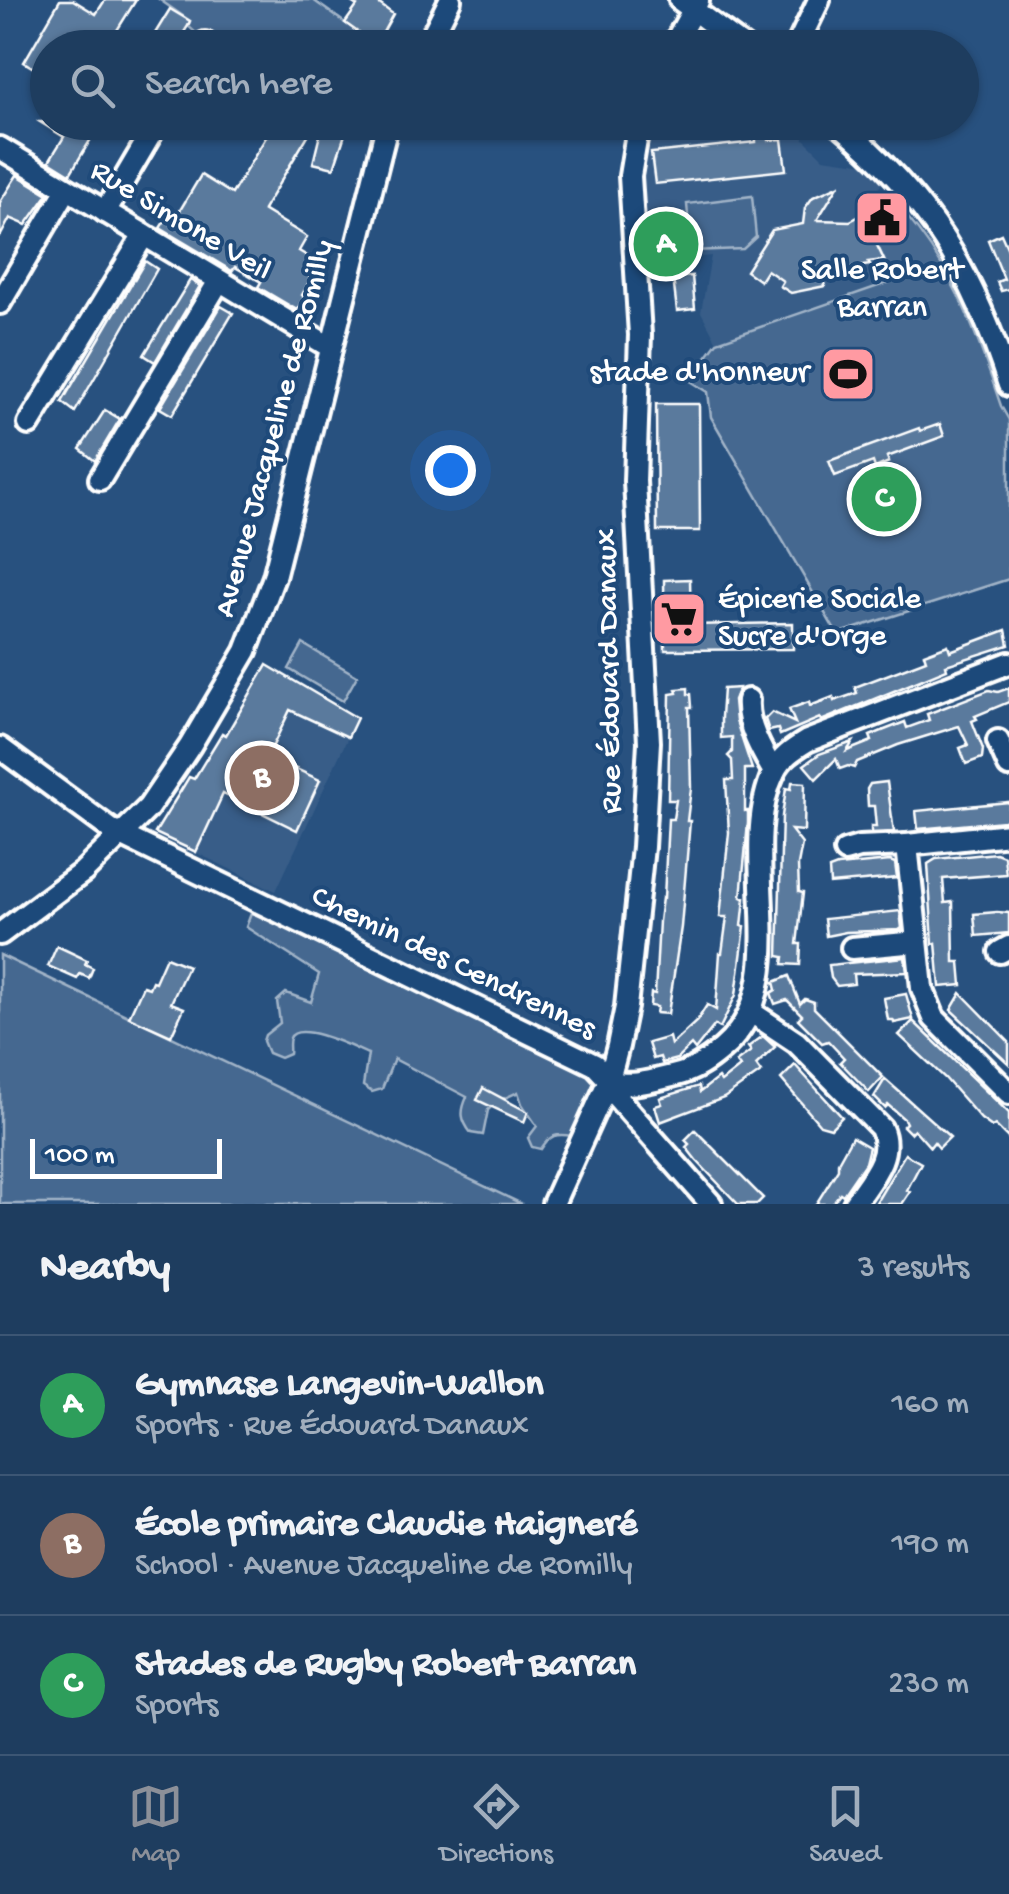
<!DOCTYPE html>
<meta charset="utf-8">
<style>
body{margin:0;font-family:"Gochi Hand",sans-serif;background:#264465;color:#f1f3f6}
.scale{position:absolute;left:30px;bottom:25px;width:192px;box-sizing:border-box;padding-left:10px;border:5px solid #fff;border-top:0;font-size:28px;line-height:35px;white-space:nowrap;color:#fff;-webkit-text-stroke:8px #1f4a7a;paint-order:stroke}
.you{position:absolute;left:450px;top:470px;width:35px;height:35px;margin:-25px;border:8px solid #fff;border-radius:50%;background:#1a73e8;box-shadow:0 0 0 15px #1a73e833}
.badge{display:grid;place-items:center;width:65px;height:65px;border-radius:50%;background:#8c9099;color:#fff;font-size:32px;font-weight:700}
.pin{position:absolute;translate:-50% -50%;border:5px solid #fff;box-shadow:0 2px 10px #0006}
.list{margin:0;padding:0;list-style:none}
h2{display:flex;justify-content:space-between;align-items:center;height:130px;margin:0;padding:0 40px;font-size:42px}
h2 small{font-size:32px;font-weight:400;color:#a1aebd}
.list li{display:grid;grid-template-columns:65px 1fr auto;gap:30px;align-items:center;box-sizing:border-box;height:140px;padding:0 40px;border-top:2px solid #3c5674}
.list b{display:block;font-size:38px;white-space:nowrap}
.list p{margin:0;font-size:32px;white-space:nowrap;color:#a1aebd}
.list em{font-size:32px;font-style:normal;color:#a1aebd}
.icon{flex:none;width:55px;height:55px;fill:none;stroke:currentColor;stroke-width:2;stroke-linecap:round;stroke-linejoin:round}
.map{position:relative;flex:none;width:1009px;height:1204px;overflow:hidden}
.search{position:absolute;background:#1e3d5f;box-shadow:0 2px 8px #0004;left:30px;right:30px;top:30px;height:110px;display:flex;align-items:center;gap:25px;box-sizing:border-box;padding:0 35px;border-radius:55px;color:#a1aebd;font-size:38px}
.sheet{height:550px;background:#1e3d5f}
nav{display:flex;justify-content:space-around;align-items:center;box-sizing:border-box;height:140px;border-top:2px solid #3c5674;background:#1e3d5f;font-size:28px;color:#a1aebd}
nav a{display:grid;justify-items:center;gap:5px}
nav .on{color:#8c9099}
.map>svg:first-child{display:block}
.built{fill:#375d88}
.green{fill:#446890;stroke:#a2b4c8;stroke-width:2.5}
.building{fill:#5a7a9d;stroke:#fff;stroke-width:2.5}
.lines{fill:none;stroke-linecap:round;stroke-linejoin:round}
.minor-casing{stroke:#fff;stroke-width:28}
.minor{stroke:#1f4a7a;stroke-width:20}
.labels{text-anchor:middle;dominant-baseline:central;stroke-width:8;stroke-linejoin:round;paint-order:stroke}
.street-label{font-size:32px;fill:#fff;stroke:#1f4a7a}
.poi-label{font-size:32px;fill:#fff;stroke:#1f4a7a}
</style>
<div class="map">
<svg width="1009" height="1204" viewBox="0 0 1009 1204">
<rect width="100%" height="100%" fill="#28517f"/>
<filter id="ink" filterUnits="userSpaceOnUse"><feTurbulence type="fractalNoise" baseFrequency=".01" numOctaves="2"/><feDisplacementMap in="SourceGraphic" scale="20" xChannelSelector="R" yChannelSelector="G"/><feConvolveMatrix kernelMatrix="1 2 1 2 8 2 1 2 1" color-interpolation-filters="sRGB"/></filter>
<g filter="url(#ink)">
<g class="built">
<polygon points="652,123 801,123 804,139 823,158 867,164 883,182 870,200 874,237 894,281 717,342 701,312 711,256 647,263 642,189 644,150"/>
<polygon points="267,665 357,718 276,891 155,833 189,777 194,778 222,733 226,734"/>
</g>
<g class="green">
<polygon points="160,0 313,0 379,47 212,47 188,26 190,21"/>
<polygon points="752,196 756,237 743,249 691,251 687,204"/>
<path d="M890,197c61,65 83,126 111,209l8,14v159l-172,55 -126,-217 -3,-25 -19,-12 28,-38 176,-61 -19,-44 20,-2z"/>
<polygon points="303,644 357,676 343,701 289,669"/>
<path d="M253,908l343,164 2,8 -26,56c-16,-3 -22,-1 -31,13l-9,-2 -4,-9 9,-12 -15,-22 -4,-12 -22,10 -8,8 -5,25 -12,-2c-10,-13 -11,-21 -4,-36l-73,-38 -12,30 -10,3 -9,-6 5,-32c-14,-6 -70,-34 -78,-16 -2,5 0,11 -1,16l-9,4 -12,-5 -5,-12 2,-6 15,-12 -3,-22 9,-8 25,9 8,-28 -73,-47z"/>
<polygon points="0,955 522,1204 0,1204"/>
</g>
<g class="building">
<polygon points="60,0 73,0 96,14 105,0 136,0 106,48 48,48 48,88 35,80 40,72 24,62"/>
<polygon points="348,0 374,0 393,14 376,45 345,23 357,6"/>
<polygon points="170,9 190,21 188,26 174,48 146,48"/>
<polygon points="40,122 75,122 94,134 70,174 49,161 64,137"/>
<polygon points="275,122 316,122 263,210 307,237 299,251 314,260 308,284 302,295 304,297 297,310 258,287 261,282 235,267 232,271 160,228 166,219 173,222 201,175 232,194"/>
<polygon points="323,122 349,122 334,168 313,163"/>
<polygon points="755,122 767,122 769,140 782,139 786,170 655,184 651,153 756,142"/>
<polygon points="17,175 48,194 26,225 10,218 0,237 0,202"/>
<polygon points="838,186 817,220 850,221 871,210 870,199 890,197 894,235 873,237 884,260 868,262 870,265 820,272 825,286 791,293 780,286 783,281 767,270 760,281 746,271 772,230 803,224 805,208 813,197"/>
<polygon points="684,214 689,254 654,258 649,219"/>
<polygon points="1001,234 1009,252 1009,289 1001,291 997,282 1004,279 988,240"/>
<polygon points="145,261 157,269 75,412 62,402"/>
<polygon points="692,276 695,309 677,311 673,278"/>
<polygon points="190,280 200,286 155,362 144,355"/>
<polygon points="221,306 233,313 172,415 160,408"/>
<polygon points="656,404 699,404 700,531 657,531"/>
<polygon points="105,410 120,419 95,461 80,449"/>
<polygon points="940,424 944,436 887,457 889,462 875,468 873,462 835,476 829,461 919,428 920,431"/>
<polygon points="690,579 691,625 793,623 793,649 665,650 664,580"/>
<polygon points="1006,630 1009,645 946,665 947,669 821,721 820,718 780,735 778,729 769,731 765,719 772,712 795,723 789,709 809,702 810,706 833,697 834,701 857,693 855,687 926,660 924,654 948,645 950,651"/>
<polygon points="267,665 357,718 348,737 290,710 268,756 320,780 297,830 223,794 196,852 155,833 189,777 194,779 222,733 226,735"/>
<polygon points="688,688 688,694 691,694 692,707 689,707 691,788 687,821 690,821 681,927 668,1014 656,1013 657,1007 650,1006 651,993 655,994 659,921 662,898 664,898 668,819 673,819 676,800 668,800 670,694 677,693 676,689"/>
<polygon points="739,688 734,700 736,721 752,769 745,769 745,811 748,811 748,823 741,897 745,898 742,926 745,927 736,995 720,1028 715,1025 695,1050 691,1045 677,1059 662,1063 660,1057 653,1059 648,1043 669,1037 671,1045 697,1021 707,1005 716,1010 720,953 722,953 727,917 720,917 729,833 726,780 733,780 732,760 728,756 732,752 732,737 721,738 721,717 723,689"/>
<polygon points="1009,688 1009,702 975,716 977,719 972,721 983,749 982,758 966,764 960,748 968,745 959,726 898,745 857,762 854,768 848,766 840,769 836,759 816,779 804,765 819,754 853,742 847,751 872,741 870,736 882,731 905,722 907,728 929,720 927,714 989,690 998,692"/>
<polygon points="792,782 805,783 804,831 791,830 802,844 798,865 799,892 803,893 797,944 801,944 800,965 783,964 784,957 778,956 782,816 786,788 791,789"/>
<polygon points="887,782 894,832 871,833 871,827 876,827 874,806 868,806 867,789 870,784"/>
<polygon points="1009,802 1009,817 1004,821 918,829 916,811"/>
<polygon points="996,853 1004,856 1006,874 943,879 945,903 953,902 954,962 960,962 962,985 940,987 936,943 933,944 928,864 936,859"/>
<polygon points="890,861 895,863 897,878 830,884 829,869 837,866"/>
<polygon points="900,911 902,928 899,930 846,932 826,936 824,919"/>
<polygon points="997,912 1009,913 1009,933 976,936 974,914"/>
<polygon points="57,946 87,960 85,964 93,968 89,978 80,974 77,979 48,966"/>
<polygon points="166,957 188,966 171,1003 184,1008 171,1036 129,1017 143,986 149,988 152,981 155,982"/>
<polygon points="905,957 907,972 853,974 854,984 837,986 831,978 829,965"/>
<polygon points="789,976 800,1004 805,999 814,1002 814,1008 883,1077 869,1092 840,1062 844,1058 828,1041 822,1043 798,1019 802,1015 787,1000 775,1004 771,993 776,990 774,982"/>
<polygon points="961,993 1009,1042 1009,1064 951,1010"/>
<polygon points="906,994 913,1019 894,1023 893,1020 888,1020 884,998"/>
<polygon points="913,1021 1009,1113 1009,1139 995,1125 992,1127 981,1119 945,1078 899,1035"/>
<polygon points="763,1036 775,1047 756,1065 761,1072 724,1098 660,1122 655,1106 662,1104 660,1098 699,1086 700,1092 718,1078 721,1082 740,1067 736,1062 751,1051 748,1047"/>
<polygon points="795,1065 842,1117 831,1128 820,1125 781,1079"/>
<polygon points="885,1079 950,1137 939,1148 934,1142 930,1147 914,1129 910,1133 903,1126 906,1123 904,1119 888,1105 885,1108 874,1097"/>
<polygon points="483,1088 528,1112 524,1122 477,1100"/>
<polygon points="695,1130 763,1198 757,1204 738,1204 696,1160 686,1147 689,1144 685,1140"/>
<polygon points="852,1137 869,1147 865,1163 843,1195 840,1193 832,1204 816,1204 838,1169 838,1162"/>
<polygon points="905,1154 921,1163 907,1190 910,1192 902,1204 875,1204"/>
</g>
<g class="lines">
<g class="minor-casing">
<g id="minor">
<polyline points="680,0 745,48"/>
<polyline points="203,48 205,43"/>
<polyline points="426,48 450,0"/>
<polyline points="672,48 698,1"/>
<polyline points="796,48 819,0"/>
<path d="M837,122c93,77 136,150 172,263"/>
<polyline points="0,148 330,347"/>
<polyline points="105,212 158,122"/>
<polyline points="0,303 67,189"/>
<polyline points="29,424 144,235"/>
<polyline points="100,479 219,281"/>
<path d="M748,700c-2,24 14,52 26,72"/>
<polyline points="998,741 1009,766"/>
<polyline points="0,748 113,831 595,1065 609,1080 614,1094 711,1204"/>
<polyline points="1009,834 907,845 922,988 934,1018 1009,1093"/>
<polyline points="845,851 859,847 907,845"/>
<polyline points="0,934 83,872 148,808 190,746 246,651 274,577 388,122"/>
<polyline points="852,948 917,942"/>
<polyline points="1000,952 1009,947"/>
<path d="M751,1012l45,30 85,86c13,28 -12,53 -27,76"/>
<path d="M609,1080c20,9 46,0 67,-5 18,-4 32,-14 46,-26 77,-65 13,-195 52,-277 7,-15 20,-23 33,-31l202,-78"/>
<polyline points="553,1204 609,1080 618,1046 626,1007 643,847 649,742 635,481 640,335 630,176 639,122"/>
</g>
</g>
<use href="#minor" class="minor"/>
</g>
</g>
<defs>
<g id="civic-square" transform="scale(2.875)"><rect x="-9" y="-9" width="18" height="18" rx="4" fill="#ff9aa2" stroke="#1f4a7a"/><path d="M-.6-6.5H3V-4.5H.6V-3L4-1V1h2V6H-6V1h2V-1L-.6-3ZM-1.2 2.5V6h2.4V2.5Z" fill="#111"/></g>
<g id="stadium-square" transform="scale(2.875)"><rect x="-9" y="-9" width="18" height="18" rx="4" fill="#ff9aa2" stroke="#1f4a7a"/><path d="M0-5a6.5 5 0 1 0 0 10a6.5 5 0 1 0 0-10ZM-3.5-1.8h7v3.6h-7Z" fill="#111"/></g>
<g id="supermarket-square" transform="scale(2.875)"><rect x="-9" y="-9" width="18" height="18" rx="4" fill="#ff9aa2" stroke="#1f4a7a"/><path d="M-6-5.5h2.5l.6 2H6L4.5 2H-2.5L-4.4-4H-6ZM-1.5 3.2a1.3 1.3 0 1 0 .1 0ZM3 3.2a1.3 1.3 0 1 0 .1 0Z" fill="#111"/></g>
</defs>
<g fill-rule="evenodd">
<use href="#civic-square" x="882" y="218"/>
<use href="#stadium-square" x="848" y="374"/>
<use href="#supermarket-square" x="679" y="619"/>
</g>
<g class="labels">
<g class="street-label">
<text transform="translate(180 222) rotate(31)">Rue Simone Veil</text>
<text transform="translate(276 429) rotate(-75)">Avenue Jacqueline de Romilly</text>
<text transform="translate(611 671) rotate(-91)">Rue Édouard Danaux</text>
<text transform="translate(453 964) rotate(26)">Chemin des Cendrennes</text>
</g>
<g class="poi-label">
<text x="882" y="272">Salle Robert<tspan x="882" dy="37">Barran</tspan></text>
<text x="809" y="374" text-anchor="end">stade d'honneur</text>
<text x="718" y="601" text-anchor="start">Épicerie Sociale<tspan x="718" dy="37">Sucre d'Orge</tspan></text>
</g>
</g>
</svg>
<div class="scale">100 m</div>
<div class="you"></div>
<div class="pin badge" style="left:666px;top:244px;background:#2e9e5b">A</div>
<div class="pin badge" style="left:262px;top:778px;background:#8d6e63">B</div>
<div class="pin badge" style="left:884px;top:499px;background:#2e9e5b">C</div>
<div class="search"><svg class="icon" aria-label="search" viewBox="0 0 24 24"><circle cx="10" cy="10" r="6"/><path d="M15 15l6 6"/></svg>Search here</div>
</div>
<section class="sheet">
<h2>Nearby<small>3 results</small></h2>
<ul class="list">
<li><span class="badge" style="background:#2e9e5b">A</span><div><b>Gymnase Langevin-Wallon</b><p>Sports · Rue Édouard Danaux</p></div><em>160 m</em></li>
<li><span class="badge" style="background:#8d6e63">B</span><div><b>École primaire Claudie Haigneré</b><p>School · Avenue Jacqueline de Romilly</p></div><em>190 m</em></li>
<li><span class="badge" style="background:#2e9e5b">C</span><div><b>Stades de Rugby Robert Barran</b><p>Sports</p></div><em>230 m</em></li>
</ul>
</section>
<nav>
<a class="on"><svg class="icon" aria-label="map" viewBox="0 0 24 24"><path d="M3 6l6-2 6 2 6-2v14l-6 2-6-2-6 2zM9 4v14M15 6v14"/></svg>Map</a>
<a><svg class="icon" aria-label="directions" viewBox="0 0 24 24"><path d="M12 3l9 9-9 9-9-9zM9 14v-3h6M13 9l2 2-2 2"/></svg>Directions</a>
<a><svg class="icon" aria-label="saved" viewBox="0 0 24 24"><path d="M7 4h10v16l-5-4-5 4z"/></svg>Saved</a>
</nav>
